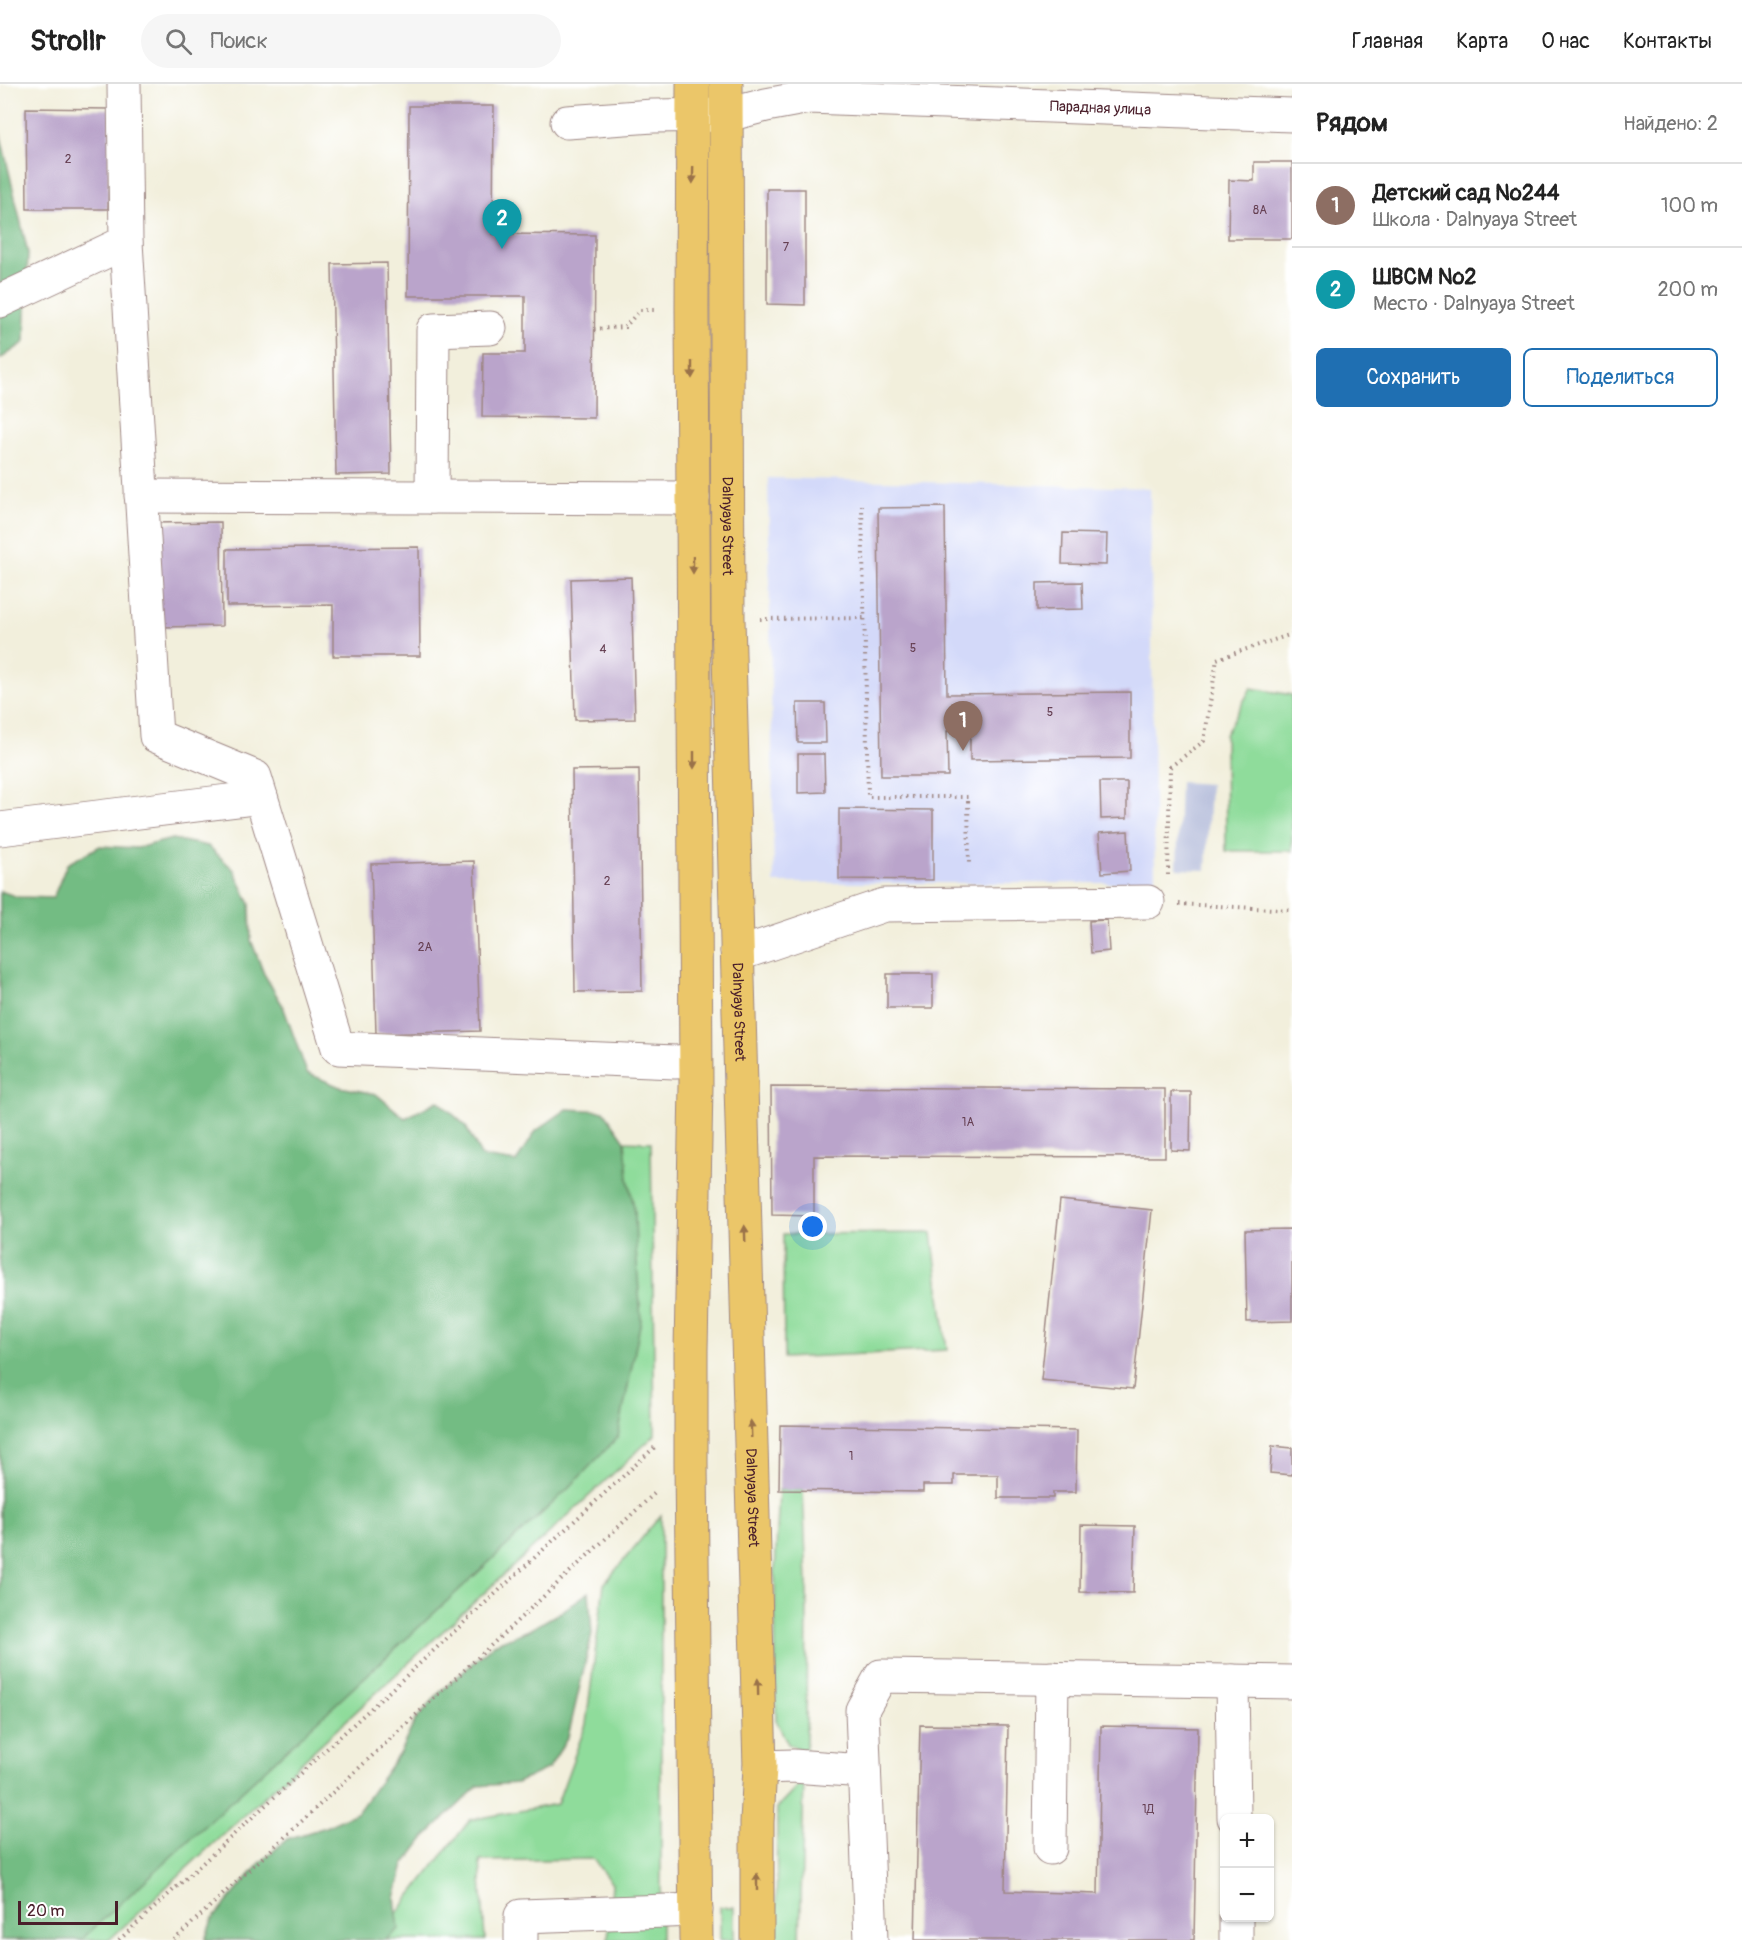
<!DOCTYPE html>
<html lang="ru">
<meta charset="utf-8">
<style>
body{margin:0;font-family:Pangolin,sans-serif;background:#f6f6f6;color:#222}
.controls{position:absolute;right:18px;bottom:18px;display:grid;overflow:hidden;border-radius:9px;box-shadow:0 2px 4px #0004}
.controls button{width:54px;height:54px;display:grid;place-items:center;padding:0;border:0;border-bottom:2px solid #e0e0e0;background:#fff;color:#222;font:30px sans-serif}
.scale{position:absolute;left:18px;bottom:15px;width:100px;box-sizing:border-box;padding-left:6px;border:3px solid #4a1f2b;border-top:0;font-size:16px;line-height:21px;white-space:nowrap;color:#4a1f2b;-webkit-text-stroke:4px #fff;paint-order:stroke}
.you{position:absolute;left:813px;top:1143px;width:21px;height:21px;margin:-15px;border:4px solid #fff;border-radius:50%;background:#1a73e8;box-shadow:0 0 0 9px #1a73e833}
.badge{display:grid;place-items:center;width:39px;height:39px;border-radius:50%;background:#1f6fb2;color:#fff;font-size:20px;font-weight:700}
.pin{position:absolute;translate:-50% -50px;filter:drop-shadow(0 2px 3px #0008)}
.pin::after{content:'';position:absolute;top:32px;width:21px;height:18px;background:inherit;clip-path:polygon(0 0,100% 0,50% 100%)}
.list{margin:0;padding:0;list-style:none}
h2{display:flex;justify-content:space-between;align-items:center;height:78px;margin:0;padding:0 24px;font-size:26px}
h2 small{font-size:20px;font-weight:400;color:#767676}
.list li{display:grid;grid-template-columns:39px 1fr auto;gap:18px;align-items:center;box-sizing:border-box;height:84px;padding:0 24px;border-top:2px solid #e0e0e0}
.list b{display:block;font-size:22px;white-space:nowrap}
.list p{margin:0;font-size:20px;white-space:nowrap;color:#767676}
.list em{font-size:20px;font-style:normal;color:#767676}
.actions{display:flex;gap:12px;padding:18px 24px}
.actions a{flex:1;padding:14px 0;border:2px solid #1f6fb2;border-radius:9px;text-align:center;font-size:21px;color:#1f6fb2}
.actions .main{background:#1f6fb2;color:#fff}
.icon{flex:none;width:33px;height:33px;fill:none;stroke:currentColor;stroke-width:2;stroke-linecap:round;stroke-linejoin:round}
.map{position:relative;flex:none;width:1292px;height:1856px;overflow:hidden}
header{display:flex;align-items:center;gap:36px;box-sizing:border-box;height:84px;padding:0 30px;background:#fff;border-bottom:2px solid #e0e0e0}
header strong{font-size:28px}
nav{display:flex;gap:33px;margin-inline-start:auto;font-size:21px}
.search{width:420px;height:54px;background:#f6f6f6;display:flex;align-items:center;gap:15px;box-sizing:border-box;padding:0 21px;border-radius:33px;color:#767676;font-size:22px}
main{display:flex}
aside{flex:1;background:#fff}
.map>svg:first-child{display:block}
.built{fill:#d3d9f9}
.industrial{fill:#bcc3de}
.green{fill:#8fdc9b;stroke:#6c7e63;stroke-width:1.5}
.forest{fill:#73bc83;stroke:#5e6e57;stroke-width:1.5}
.building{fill:#baa4cb}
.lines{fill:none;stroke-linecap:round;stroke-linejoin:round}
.minor-casing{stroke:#9e8784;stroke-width:35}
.major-casing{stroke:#9e8784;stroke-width:35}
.path{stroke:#9e8784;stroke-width:4;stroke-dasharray:1.5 4.5;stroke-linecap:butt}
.minor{stroke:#fff;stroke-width:33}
.major{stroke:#ebc669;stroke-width:33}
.oneway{fill:#9a724a}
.labels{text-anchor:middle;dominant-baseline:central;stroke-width:4.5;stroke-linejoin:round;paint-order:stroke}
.number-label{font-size:12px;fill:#664053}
.street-label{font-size:15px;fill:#4a1f2b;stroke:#fff}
</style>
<header>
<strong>Strollr</strong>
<div class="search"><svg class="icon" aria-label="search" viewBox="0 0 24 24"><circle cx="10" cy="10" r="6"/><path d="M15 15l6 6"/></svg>Поиск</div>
<nav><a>Главная</a><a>Карта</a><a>О нас</a><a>Контакты</a></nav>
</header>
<main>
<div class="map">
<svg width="1292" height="1856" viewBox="0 0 1292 1856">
<rect width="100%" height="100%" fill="#fff"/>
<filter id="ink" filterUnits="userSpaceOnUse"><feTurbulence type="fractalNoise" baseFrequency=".0167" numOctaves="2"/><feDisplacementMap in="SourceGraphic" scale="12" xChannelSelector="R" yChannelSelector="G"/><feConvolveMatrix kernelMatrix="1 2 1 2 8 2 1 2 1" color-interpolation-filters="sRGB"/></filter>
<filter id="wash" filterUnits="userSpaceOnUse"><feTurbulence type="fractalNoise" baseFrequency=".008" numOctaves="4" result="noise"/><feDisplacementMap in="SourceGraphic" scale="24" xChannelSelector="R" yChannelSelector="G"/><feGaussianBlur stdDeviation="1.35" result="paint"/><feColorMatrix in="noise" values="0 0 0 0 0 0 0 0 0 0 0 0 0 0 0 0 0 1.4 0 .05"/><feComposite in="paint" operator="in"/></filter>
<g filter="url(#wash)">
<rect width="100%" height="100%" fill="#f2efdc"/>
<polygon class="built" points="768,394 1150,404 1155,799 774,799"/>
<polygon class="industrial" points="1180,698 1210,700 1206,786 1177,785"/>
<g class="green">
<polygon points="1251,604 1292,611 1292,767 1226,767 1225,651"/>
<polygon points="563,1055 651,1058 655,1351 109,1856 0,1856"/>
<polygon points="932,1149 947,1266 784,1274 783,1150"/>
<polygon points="779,1406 803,1406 807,1498 806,1668 788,1660 776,1636 775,1488"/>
<polygon points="661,1431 661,1856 608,1856 612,1800 593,1775 480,1777 485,1856 384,1856 397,1829 470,1736 557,1720 586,1640 604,1500"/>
<polygon points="804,1696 800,1856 776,1856 777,1724"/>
<rect x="720" y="1823" width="14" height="33"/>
</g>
<g class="forest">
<polygon points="0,49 28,169 25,258 0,275"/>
<polygon points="172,755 208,762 234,786 250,820 251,856 264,890 283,922 307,989 340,1003 376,1010 405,1034 438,1017 465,1041 482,1073 516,1078 536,1047 567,1025 604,1027 625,1057 628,1094 635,1128 636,1165 641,1236 618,1353 567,1406 81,1856 0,1856 0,807 18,813 53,814 67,780 100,762 137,764"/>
<polygon points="589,1508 592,1550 568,1653 549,1684 517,1699 478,1702 425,1753 404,1781 395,1814 399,1845 386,1856 205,1856 212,1836 260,1779 287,1755 323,1744 357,1729 399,1670 415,1637 440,1608 494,1560 529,1546 561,1528"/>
</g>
<g id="blocks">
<g class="building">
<polygon points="409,22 494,22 493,150 595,151 594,334 482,333 483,269 525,269 525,212 408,212"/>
<polygon points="26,24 110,25 108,125 27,125"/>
<polygon points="1254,78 1292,78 1292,155 1228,155 1229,96 1254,97"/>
<polygon points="767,105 805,105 805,221 767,220"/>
<polygon points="387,179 391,390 336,391 332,180"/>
<polygon points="945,423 947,610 1130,608 1130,674 970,676 970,647 947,647 948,692 881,692 878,424"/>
<polygon points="221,438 222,542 156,543 153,439"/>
<polygon points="1063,449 1107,450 1106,481 1062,480"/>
<polygon points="419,463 420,572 333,572 333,521 227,522 227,465"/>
<polygon points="631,493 635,635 575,636 571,495"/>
<polygon points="1082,498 1083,525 1037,526 1037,499"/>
<polygon points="797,619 825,619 826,659 798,659"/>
<polygon points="798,670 824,670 825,708 798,709"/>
<polygon points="639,685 642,907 575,908 572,686"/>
<polygon points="1100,698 1127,698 1127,734 1101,735"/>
<polygon points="839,725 933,726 933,796 839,795"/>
<polygon points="1128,747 1130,787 1102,789 1099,749"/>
<polygon points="474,777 480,947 376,950 371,780"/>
<polygon points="1107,836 1109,867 1091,869 1089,837"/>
<rect x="887" y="890" width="46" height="34"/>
<polygon points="771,1003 1165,1005 1165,1073 814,1072 814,1132 772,1131"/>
<polygon points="1171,1008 1191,1008 1190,1067 1171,1066"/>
<polygon points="1060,1116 1152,1126 1133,1305 1041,1296"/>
<polygon points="1292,1145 1292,1237 1247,1238 1245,1146"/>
<polygon points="780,1341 1077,1346 1076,1408 1053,1408 1053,1414 998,1414 998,1391 954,1391 954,1401 923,1401 923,1408 779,1406"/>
<polygon points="1272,1362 1292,1364 1292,1391 1270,1389"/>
<polygon points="1081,1441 1135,1442 1133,1509 1080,1508"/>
<polygon points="920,1641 1008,1642 1005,1807 1098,1810 1101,1642 1198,1644 1194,1856 915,1856"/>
</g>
</g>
</g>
<g filter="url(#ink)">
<use href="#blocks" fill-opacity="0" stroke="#9e8784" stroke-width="1.5"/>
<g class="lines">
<g class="minor-casing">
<g id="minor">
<polyline points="124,0 126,158 156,652 255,693 338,964 675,978 695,977"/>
<path id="s1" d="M567,38l86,-6 74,-1 39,-10 43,-8 483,18"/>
<polyline points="0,217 126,158"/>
<polyline points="141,412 693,414"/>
<polyline points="432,413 433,246 490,244"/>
<polyline points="0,745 261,713"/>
<polyline points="737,867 751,866 884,821 1148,818"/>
<polyline points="1232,1597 1234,1734"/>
<polyline points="760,1683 793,1682 864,1687"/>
<polyline points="1050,1764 1052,1594"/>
<polyline points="1236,1834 1236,1856"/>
<polyline points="521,1856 521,1832 696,1826"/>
<polyline points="871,1856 862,1626 881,1592 1292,1598"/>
</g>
</g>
<g class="major-casing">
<g id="major">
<polyline points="693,0 692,225 696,1002 691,1266 691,1379 696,1856"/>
<path id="s2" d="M726,0l2,535 32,1148 -3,55v118"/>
</g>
</g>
<g class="path">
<polyline points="594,245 625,243 640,226 658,226"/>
<polyline points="862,421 868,713 968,713 969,782"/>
<polyline points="760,535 865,534"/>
<polyline points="1168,791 1170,683 1204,657 1217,575 1292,550"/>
<polyline points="1179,820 1292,826"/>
<polyline points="119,1856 657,1361"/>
<polyline points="174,1856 657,1407"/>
</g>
<use href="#minor" class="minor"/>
<use href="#major" class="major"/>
</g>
<defs><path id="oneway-solid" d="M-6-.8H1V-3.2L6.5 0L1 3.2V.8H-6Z" transform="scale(1.5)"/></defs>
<g class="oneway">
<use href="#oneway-solid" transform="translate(693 91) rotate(91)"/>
<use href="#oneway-solid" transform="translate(692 286) rotate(90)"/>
<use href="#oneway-solid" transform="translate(693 481) rotate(90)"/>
<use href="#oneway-solid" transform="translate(694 676) rotate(90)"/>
<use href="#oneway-solid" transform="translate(745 1150) rotate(-92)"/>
<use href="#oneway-solid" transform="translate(751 1345) rotate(-92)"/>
<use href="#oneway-solid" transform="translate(758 1603) rotate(-91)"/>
<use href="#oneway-solid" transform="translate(757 1798) rotate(-90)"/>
</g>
</g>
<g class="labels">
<g class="number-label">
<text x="68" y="75">2</text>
<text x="1260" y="126">8А</text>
<text x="786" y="163">7</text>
<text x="913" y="564">5</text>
<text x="603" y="565">4</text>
<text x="1050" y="628">5</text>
<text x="607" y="797">2</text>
<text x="425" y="863">2А</text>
<text x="968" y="1038">1А</text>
<text x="851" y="1372">1</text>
<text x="1148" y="1725">1Д</text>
</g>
<g class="street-label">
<text stroke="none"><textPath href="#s1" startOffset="536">Парадная улица</textPath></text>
<text stroke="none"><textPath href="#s2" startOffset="442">Dalnyaya Street</textPath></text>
<text stroke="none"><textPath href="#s2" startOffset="928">Dalnyaya Street</textPath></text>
<text stroke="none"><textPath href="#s2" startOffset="1414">Dalnyaya Street</textPath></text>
</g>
</g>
</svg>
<div class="controls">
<button>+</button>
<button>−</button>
</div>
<div class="scale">20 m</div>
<div class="you"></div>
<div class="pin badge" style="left:963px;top:667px;background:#8d6e63">1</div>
<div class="pin badge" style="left:502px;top:165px;background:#0f9aa8">2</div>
</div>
<aside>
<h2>Рядом<small>Найдено: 2</small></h2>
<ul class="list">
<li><span class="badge" style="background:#8d6e63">1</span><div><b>Детский сад №244</b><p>Школа · Dalnyaya Street</p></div><em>100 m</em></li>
<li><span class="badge" style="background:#0f9aa8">2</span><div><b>ШВСМ №2</b><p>Место · Dalnyaya Street</p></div><em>200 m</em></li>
</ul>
<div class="actions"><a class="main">Сохранить</a><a>Поделиться</a></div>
</aside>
</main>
